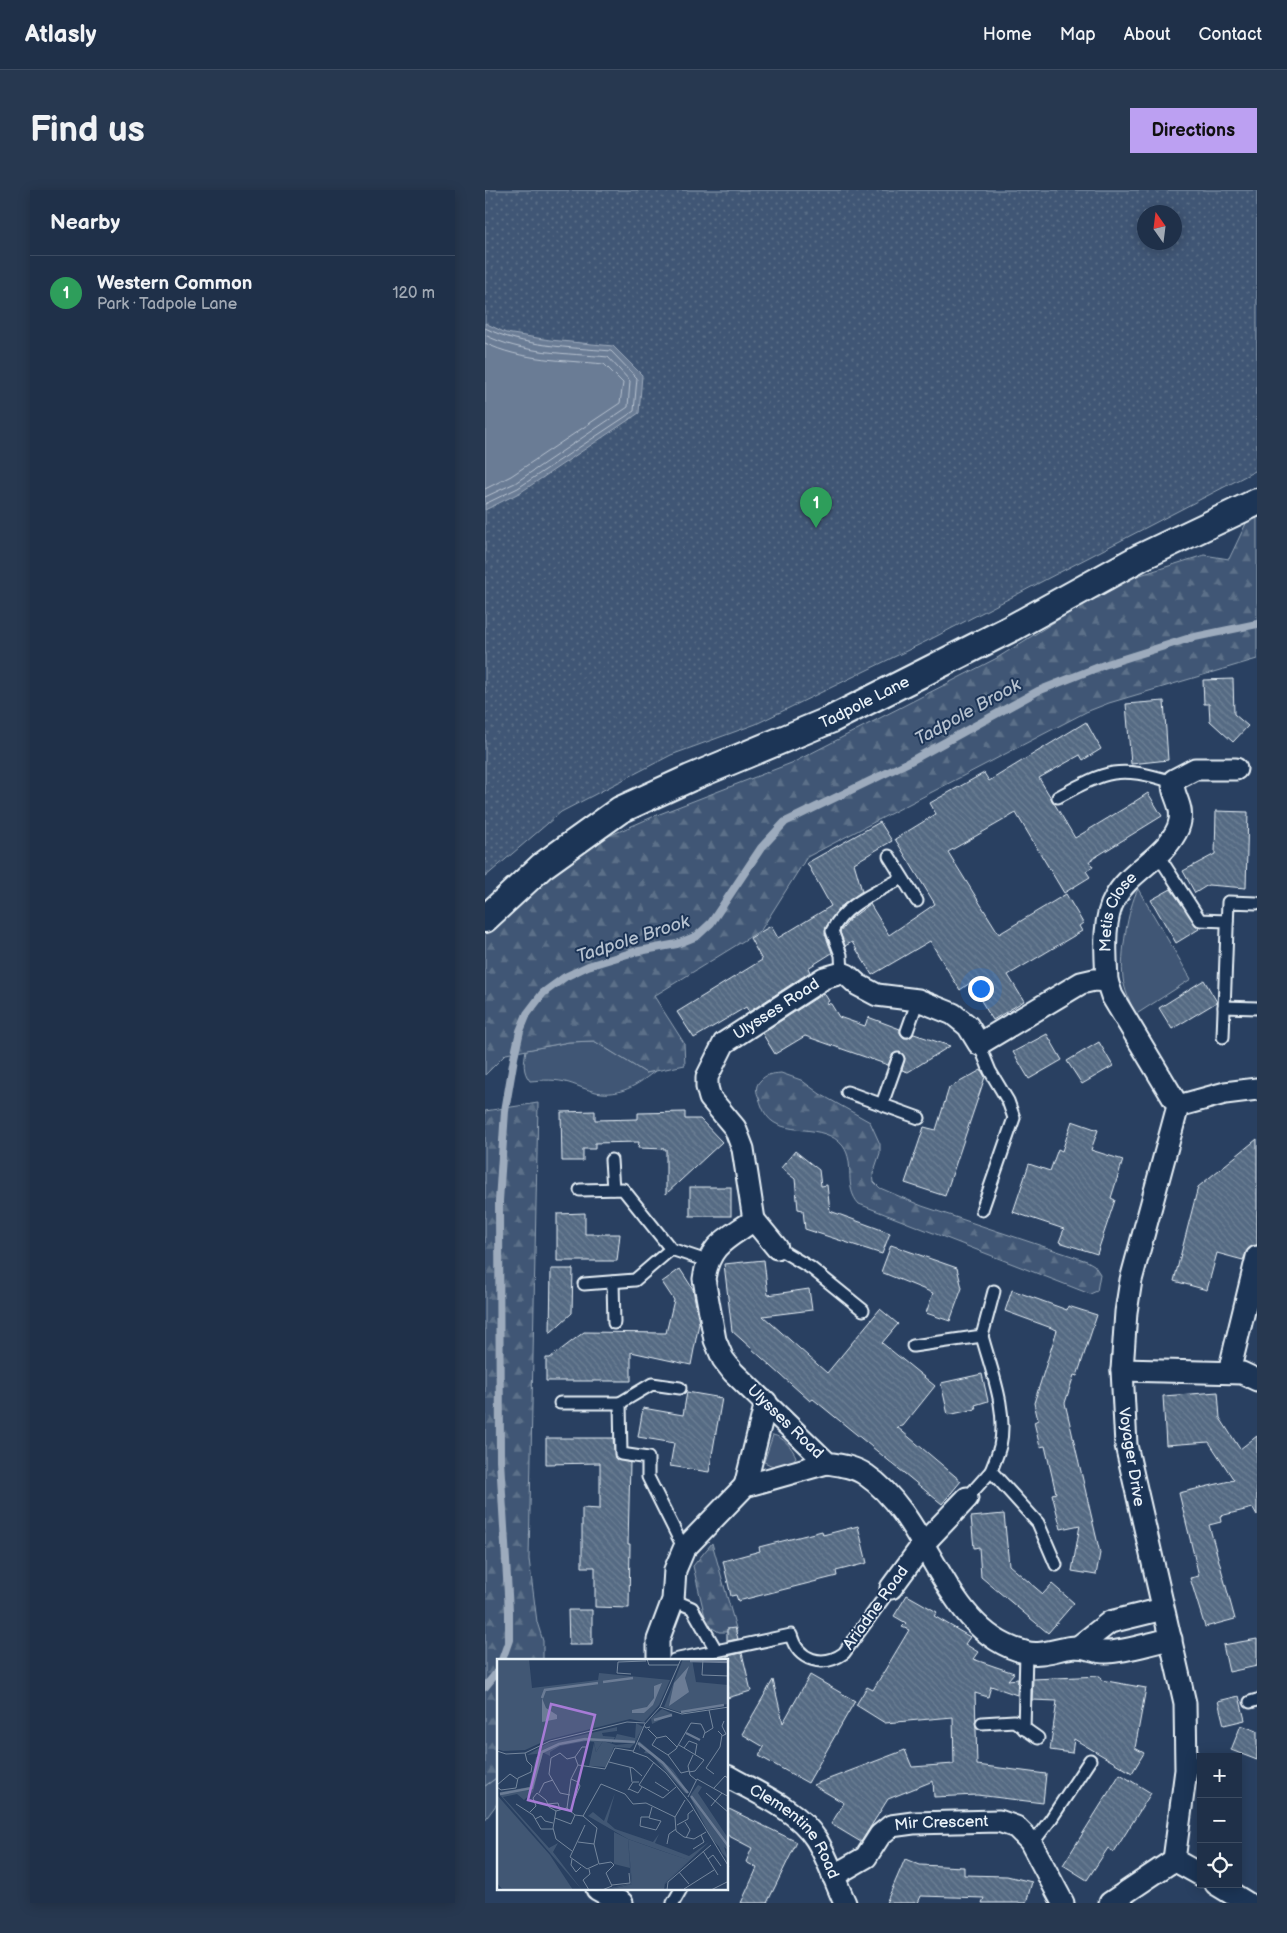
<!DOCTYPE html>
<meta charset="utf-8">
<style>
body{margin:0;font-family:"Balsamiq Sans",sans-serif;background:#273850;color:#f1f3f6}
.controls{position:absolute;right:15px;bottom:15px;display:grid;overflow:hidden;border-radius:0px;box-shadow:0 2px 12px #0003}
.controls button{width:45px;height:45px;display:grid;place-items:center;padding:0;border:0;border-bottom:1px solid #3c4b61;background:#1f3049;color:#f1f3f6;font:25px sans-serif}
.compass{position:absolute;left:652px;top:15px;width:45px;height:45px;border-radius:50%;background:#1f3049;box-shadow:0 2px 12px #0003;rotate:346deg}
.you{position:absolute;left:495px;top:798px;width:18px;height:18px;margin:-12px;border:4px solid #fff;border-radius:50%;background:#1a73e8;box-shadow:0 0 0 8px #1a73e833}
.badge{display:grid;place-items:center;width:32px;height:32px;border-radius:50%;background:#bca0f2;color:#fff;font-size:16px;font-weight:700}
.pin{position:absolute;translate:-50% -41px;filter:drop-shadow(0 1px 2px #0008)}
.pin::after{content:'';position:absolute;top:26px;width:18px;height:15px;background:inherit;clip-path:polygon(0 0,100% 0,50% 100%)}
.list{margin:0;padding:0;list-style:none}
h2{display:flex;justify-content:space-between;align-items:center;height:65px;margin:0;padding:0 20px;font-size:21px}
h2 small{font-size:16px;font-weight:400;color:#a1a9b4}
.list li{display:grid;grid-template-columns:32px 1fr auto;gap:15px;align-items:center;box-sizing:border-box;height:75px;padding:0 20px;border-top:1px solid #3c4b61}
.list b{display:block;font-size:19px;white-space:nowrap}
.list p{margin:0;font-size:16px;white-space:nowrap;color:#a1a9b4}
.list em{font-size:16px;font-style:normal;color:#a1a9b4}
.icon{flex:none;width:28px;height:28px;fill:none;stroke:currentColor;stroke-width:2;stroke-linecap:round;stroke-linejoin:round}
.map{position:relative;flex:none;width:772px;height:1713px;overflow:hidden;border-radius:0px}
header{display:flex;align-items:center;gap:30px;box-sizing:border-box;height:70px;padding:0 25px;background:#1f3049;border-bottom:1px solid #3c4b61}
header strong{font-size:24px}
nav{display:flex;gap:28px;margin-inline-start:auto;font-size:18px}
.intro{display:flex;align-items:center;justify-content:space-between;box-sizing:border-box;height:120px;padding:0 30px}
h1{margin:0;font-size:35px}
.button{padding:12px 22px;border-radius:0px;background:#bca0f2;color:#111;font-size:18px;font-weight:700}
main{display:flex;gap:30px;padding:0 30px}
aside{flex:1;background:#1f3049;border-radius:0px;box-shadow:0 2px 12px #0003}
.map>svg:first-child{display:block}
.green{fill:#415774;stroke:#94a4b6}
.forest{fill:url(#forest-firs);stroke:#94a4b6}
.park{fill:url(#park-dots);stroke:#94a4b6;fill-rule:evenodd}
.water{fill:#6b7c95;stroke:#9dabbd}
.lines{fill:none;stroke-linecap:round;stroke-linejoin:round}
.shore{stroke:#b6c2d0;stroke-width:1}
.stream{stroke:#9dabbd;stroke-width:8}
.building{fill:url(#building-back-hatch);stroke:#e8f1f8}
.service-casing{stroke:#e8f1f8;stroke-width:15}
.minor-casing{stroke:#e8f1f8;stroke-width:25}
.tertiary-casing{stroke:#e8f1f8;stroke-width:30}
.service{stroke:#1d3557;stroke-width:11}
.minor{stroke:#1d3557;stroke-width:21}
.tertiary{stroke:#1d3557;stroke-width:26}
.labels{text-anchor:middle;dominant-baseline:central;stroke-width:4;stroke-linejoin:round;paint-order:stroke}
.street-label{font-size:16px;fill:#e8f1f8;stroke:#1d3557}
.water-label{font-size:18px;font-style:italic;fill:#b6c2d0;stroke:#1d3557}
.inset-river{fill:none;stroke:#6b7c95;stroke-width:2.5}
.inset-road{fill:none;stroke:#75879d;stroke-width:1}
.view{fill:#a77bd6;fill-opacity:0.15;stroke:#a77bd6;stroke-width:2.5}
.inset-edge{fill:none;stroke:#e8f1f8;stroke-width:2.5}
</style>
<header>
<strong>Atlasly</strong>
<nav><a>Home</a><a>Map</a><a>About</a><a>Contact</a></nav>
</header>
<div class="intro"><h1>Find us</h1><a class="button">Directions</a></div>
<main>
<aside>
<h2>Nearby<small></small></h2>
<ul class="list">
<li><span class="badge" style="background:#2e9e5b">1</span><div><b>Western Common</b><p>Park · Tadpole Lane</p></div><em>120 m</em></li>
</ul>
</aside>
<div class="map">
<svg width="772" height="1713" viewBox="0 0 772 1713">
<defs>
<pattern id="forest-firs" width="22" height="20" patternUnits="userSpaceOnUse" patternTransform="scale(1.25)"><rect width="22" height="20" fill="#415774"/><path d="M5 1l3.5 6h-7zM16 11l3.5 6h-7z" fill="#5c7089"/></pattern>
<pattern id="park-dots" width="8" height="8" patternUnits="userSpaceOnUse" patternTransform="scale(1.25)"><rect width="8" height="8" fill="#415774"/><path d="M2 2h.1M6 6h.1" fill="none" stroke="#5c7089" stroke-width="1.8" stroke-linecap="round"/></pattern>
<pattern id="building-back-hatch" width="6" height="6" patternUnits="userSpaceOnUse" patternTransform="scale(1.25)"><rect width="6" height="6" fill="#556a83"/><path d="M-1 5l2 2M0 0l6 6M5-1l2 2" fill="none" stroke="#6d8095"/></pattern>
</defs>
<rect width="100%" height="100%" fill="#294061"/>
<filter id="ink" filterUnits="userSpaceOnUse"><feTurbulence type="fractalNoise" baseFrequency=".02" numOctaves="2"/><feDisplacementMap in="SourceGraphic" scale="10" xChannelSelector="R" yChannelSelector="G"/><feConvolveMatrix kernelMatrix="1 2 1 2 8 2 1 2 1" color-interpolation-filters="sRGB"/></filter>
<g filter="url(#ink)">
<g class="green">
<path d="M653,699l53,90 -56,36c-4,-12 -11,-25 -12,-37 -3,-22 5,-70 15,-89z"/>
<path d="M109,851l52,32 9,-2c-15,12 -32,24 -53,22 -11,-1 -23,-7 -33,-10 -13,-4 -26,-3 -39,-2 -8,-10 -6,-19 -4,-31l43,-8z"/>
<path d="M288,1245c10,2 19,12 23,22l-3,4 -18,6 -11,-5z"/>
<polygon points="14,1586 14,1611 0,1630 0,1596"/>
</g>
<g class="forest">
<polygon points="772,320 772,469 624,513 601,522 322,667 276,740 169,806 199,853 200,875 161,883 109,851 84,852 21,864 0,885 0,744 25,716 96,658 172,625 309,572 512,468 633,392 719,365 744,369 766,323"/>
<path d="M296,883l20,7 19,14 50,28 10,22v9l-7,21 1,8 6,6 42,18 165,55 7,4 6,9 -3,17 -7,3 -231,-90c-16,-17 -3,-40 -16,-58 -20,-25 -60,-8 -76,-30 -4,-5 -6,-12 -8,-18 -3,-6 -4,-12 1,-17 6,-7 11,-7 21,-8z"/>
<polygon points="53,913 44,1369 52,1432 58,1451 58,1470 14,1470 14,1586 0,1596 0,921"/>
<polygon points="227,1353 252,1442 234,1442 222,1435 208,1376"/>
</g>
<path class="park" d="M0,0h772v280l-326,169 -175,85 -85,31 -110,57 -76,65zM659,22h30v30h-30z"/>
<polygon class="water" points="0,133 21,143 65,150 128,156 157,185 154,223 36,302 0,320"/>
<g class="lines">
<g class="shore">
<path d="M0,138c39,19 83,19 126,23l26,27 -3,33 -116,77 -33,16"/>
<path d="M0,145c37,19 82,18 123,22l22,24 -2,26 -113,76 -30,14"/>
<path d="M0,153c36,18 80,17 119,21l19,19 -3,20 -109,73 -26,13"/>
</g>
<g class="stream">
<polyline points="17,1470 24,1450 24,1421 15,1270 14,1011 20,921 29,868 35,841 42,824 58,803 80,787 103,776 149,762 192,754 212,746 226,733 276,658 300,632 422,573 553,501 619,475 705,448 772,434"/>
<polyline points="0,1497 14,1480"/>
</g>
</g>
<g class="building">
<polygon points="748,489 749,524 763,536 748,552 725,531 724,514 719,514 718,490"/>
<polygon points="679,511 683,570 646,574 641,514"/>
<polygon points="601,532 616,559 598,570 595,565 554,588 590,648 648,613 649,614 649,612 663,603 677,626 604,671 608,677 601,681 605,687 579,703 531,623 463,662 514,744 581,704 598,733 594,736 597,741 523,785 539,811 508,830 485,793 475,800 445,751 387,785 367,752 360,756 355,742 365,729 385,714 404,745 450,714 410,649 451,624 445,613 499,583 504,591"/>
<polygon points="731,621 763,622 761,698 723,695 710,703 698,681 730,664"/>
<polygon points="395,632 407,651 369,673 377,701 354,718 341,737 340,744 347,763 323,778 325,782 264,822 261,817 209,848 192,822 277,770 265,748 286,736 293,748 346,716 322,673"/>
<polygon points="686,699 714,739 691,753 666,710"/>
<polygon points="719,790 732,812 687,839 674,818"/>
<polygon points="339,803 344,811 341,813 346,814 354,827 380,836 383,827 415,839 415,843 419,848 424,848 429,844 465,856 423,882 417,880 420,868 415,862 408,864 403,875 320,846 290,864 277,843"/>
<polygon points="562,844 577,870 544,889 528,862"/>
<polygon points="614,852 628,876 597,894 582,871"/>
<polygon points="496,880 500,887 460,1006 420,993 439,937 451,940 464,898"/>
<polygon points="110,921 110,930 153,929 153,923 200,922 200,929 215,929 237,952 181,1004 181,959 153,958 154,952 110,953 110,959 98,959 98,971 77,971 76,922"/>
<polygon points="587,931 613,940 606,960 638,970 626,1008 630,1010 612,1064 574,1052 579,1039 528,1022 544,974 565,981 573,959 577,961"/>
<polygon points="772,949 772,1055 763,1059 758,1070 732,1063 722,1100 689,1091 713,997"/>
<polygon points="310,961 334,980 336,996 342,995 345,1021 405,1043 397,1064 320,1039 318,1020 313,1019 310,989 296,978"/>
<rect x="205" y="997" width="41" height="29"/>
<polygon points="100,1023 100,1044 135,1044 132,1071 72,1071 72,1024"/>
<polygon points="406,1055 472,1078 477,1098 465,1131 441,1123 448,1103 396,1082"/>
<polygon points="279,1070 283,1105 324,1099 327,1120 278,1126 342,1183 395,1119 413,1134 397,1153 450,1196 418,1236 412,1237 476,1291 457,1314 328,1209 325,1211 247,1141 239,1074"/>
<polygon points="66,1079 88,1079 87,1123 65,1143"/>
<polygon points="195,1079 208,1099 214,1133 206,1175 146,1162 146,1191 61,1191 61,1168 65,1168 99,1142 181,1143 189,1110 177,1092"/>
<polygon points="527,1100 582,1120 583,1116 612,1125 592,1186 589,1185 580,1213 615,1363 611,1385 587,1381 595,1335 576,1339 567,1304 571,1303 560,1256 555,1257 549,1232 553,1230 549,1213 572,1140 520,1121"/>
<polygon points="497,1184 503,1211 490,1215 491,1219 463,1225 456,1193"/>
<polygon points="202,1202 237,1208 224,1282 185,1276 189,1253 153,1247 158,1218 198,1225"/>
<polygon points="733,1202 735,1228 755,1259 772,1246 772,1325 768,1318 735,1326 736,1332 724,1335 750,1429 720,1437 705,1388 714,1386 694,1303 749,1290 724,1252 681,1255 678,1206"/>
<polygon points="61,1248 128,1248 130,1268 145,1273 143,1354 145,1354 144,1418 110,1417 110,1377 97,1377 97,1318 115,1319 115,1273 61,1274"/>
<polygon points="519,1324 524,1375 558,1404 567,1394 589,1413 563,1443 496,1387 494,1357 489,1358 486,1327"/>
<polygon points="373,1336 382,1373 351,1381 352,1386 253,1411 251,1405 246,1406 238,1371 275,1361 274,1357 337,1341 338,1345"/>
<polygon points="422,1405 452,1422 449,1426 485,1447 480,1454 493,1462 488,1469 529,1483 523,1490 533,1489 532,1505 506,1496 503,1507 490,1503 492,1575 561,1584 558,1613 492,1605 449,1607 448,1591 403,1609 376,1652 346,1634 359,1613 328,1595 420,1560 427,1577 469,1574 468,1527 400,1533 371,1515 382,1497 388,1500 424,1440 417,1437 421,1433 409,1426"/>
<polygon points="83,1420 107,1420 107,1455 84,1455"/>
<polygon points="250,1438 253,1449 242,1451 242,1439"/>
<polygon points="772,1449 772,1476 744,1482 738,1455"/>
<polygon points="257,1463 266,1501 242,1508 242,1466"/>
<polygon points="325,1485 370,1511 323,1593 274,1566 279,1557 257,1544 288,1490 298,1533"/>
<polygon points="615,1486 616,1490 661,1498 650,1558 659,1563 647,1583 589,1549 587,1563 565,1560 572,1511 547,1510 548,1489"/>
<polygon points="754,1506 760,1530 739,1535 733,1511"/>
<polygon points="756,1535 772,1541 772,1570 746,1560"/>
<polygon points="635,1584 666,1603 629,1662 623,1658 602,1690 578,1675"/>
<polygon points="242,1618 312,1652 282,1713 256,1713 272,1678 261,1672 267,1658 242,1645"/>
<polygon points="420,1669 435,1675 479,1677 479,1685 522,1686 547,1692 541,1713 497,1713 499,1708 436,1706 433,1713 401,1713"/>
</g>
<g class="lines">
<g class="service-casing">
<g id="service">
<path d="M573,607c50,-27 59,-32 115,-15"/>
<polyline points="673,665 715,730 742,731"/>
<polyline points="404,666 432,711"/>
<path d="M357,783l-1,-18 -9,-24c12,-27 46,-39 70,-53"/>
<polyline points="739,817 772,818"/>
<polyline points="422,841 433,810"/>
<polyline points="738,847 743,712 772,713"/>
<polyline points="494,854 505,881 523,911 529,928 497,1020"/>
<polyline points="362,902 434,928"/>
<polyline points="397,914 413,869"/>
<polyline points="126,970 128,999"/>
<polyline points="95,1000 138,999 186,1059 222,1071"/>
<polyline points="292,1058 326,1078 378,1120"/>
<polyline points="128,1092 129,1133"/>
<polyline points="99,1094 150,1090 186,1059"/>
<path d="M497,1146c9,34 26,74 18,110 -2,8 -6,17 -9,25l47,52 18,42"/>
<polyline points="428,1156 497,1146 509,1101"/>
<polyline points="75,1213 135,1213 136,1264 163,1268 163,1287 199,1359"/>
<polyline points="135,1213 167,1194 195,1198"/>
<polyline points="482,1308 506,1281"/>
<polyline points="188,1410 207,1418 231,1460"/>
<path d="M189,1470l117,-25c7,26 32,33 53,18l47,-65"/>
<polyline points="765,1512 772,1510"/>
<polyline points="497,1533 529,1531 553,1548"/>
<polyline points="539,1539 541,1463"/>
<polyline points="547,1654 566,1629 605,1570"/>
<polyline points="188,1713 196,1699"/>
</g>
</g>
<g class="minor-casing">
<g id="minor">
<path id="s1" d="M622,791c-1,-25 -5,-61 8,-83 15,-28 50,-40 63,-70 9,-22 -9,-34 -4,-48l21,-11h41"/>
<polyline points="269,1030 292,1058"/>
<polyline points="637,1180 757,1183 772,1190"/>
<polyline points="744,1182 772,1067"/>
<polyline points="260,1296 281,1212"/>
<polyline points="406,1398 439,1353 482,1308"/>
<path id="s2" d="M686,1449c-21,4 -43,12 -64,13 -10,1 -20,-5 -30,-5 -17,0 -34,10 -52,5 -81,-19 -93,-132 -159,-177 -11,-8 -26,-10 -39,-12l-94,-91 -10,-13 -8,-19 -11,-61c5,-35 23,-40 50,-59l-11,-71 -8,-21 -25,-30 -3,-11v-10l17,-34 100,-65 18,-5 5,2 11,10 19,10 41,5 35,14 15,12 11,18 102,-61 13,-3 13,1 5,15 66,110"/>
<polyline points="593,1457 625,1432 678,1419"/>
<polyline points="173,1470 173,1450 188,1410 190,1380 199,1359 260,1296 342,1273"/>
<path id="s3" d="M242,1586c30,17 70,33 89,63 12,19 19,43 29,64"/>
<polyline points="716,1685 689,1670 701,1580 700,1513 641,1255 637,1180 641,1122 646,1090 693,916 740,903 772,899"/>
<path id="s4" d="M348,1686l33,-19 14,-22 11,-9 22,-3 86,-2 17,6 14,14 33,62"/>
<polyline points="731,1694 762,1713"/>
<polyline points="112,1699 137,1713"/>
<polyline points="625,1713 689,1670"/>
</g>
</g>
<g class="tertiary-casing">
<g id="tertiary">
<path id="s5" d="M0,729l57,-53 78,-56 70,-32 140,-58 182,-92 129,-71 116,-55"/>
</g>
</g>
<use href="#service" class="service"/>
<use href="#minor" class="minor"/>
<use href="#tertiary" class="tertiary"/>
</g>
</g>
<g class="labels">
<g class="street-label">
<text stroke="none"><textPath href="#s5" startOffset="441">Tadpole Lane</textPath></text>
<text stroke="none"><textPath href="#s1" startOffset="72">Metis Close</textPath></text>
<text stroke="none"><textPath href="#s2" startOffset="999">Ulysses Road</textPath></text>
<text transform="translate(300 1232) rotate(44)">Ulysses Road</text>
<text transform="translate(646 1267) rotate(81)">Voyager Drive</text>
<text transform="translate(391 1418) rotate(-54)">Ariadne Road</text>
<text stroke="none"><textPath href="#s4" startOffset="129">Mir Crescent</textPath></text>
<text stroke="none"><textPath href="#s3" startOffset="90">Clementine Road</textPath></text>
</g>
<g class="water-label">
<text transform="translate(483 522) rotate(-29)">Tadpole Brook</text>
<text transform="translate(148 749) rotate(-18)">Tadpole Brook</text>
</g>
</g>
<g transform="translate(12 1469)">
<rect width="231" height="231" fill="#294061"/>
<path d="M165,50l11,5 -21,10 -1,-6zM145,70l-7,14 -5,5 -16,-1 -8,20 -17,-1 5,-23 2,9 7,-11 13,4 18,-2zM0,136l53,60 23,35h-70l-6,-7zM193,138l11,11 22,43 -11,-12zM131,180l28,10 33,11 -24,23 -1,7h-57l25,-6z" fill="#415774"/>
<path d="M139,64l7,4 -9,16h-21l4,-9 18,4zM120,68v4l-15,2 1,3 12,1 -3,6 -9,-2 -7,11 -2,-10 -8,-1 -26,5 -10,6v4l-6,-3 -17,2 21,-12zM142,82l34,29 16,23h-4l-34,-39 -7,-1 2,-3 -6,-5v5l-2,-6zM45,97l-9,36 -9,8 -7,-6 -14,3 46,51 9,-5 -5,9 29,38 -82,-95v-3l29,-5 7,-30zM201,126l4,2 -4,6 30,45v12l-4,-3 4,12 -6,-6 -21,-45 -11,-12zM118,134l-8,29 8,7 38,13 6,-8 -4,9 34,13 20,-14 -44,42v6v-7l23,-23 -60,-21 4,45 -28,6 27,-7 -3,-44 -40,-23 5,-4 11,9z" fill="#415774"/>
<path d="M0,0h32l3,29 66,-8 1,-7 71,7 -11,25 -15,17 -14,-3 -83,21 -22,10 -22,1 -6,-2zM186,0h9l4,23 32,3v19l-48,8 -16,-5zM117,173l14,7 2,29 -16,-4z" fill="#415774"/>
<path d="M192,7l-4,12 4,14 -20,14 5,-23zM165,24l-9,22 -9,8h-12v-3l15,-3 7,-9v-12zM45,39l4,10 11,7v4l-15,3z" fill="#6b7c95"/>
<path class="inset-river" d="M193,2l39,1M106,23l30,-4M45,39l3,-8 53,-7M184,53l43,-7M157,61l18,-5M189,74l14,7M141,84l25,20 25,30M3,135l32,-6 10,-36 17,-8 26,-5 50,3M194,137l38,51"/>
<path class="inset-road" d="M150,0l2,6h29M206,0l-1,16 27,1M134,15l-14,-1 1,-11 28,-1M163,48l22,7 47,-7M147,67l-11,26 14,5 19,16 24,30 39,64M153,68l-4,1 -2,-3 16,-18 21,-48M151,70l9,9 9,-2 11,11M208,74l8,-5 -4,-18M225,77l4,-2 -4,-8 2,-5M160,78l-5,8 16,10 8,-6 15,-26 10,1 4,8 -2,6M182,86l25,15 -9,11 -6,1M187,89l5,-7 8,3 -2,11M0,92l9,3 19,-1 25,-12 77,-19 18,1M171,96l13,18 8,-2M196,96l-5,11 2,9 6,5M78,98l7,-10h4M112,103l24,6 9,8M157,103l-15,23 24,13 13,-11M133,108l2,15M217,115l-8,-6 14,-21 2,-12 -4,-4M74,120l7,3 2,4 -5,12M158,123l14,9M0,126l13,-11 7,5M0,128l4,3 15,-2 2,-10 13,-6 1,-6 -5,-5 -2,-8M217,129l11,-12 4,3M132,130l9,4 4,-6M131,131l5,-8h6M42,134l5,-10 9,-3M209,134l23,20M73,136l-10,-2 -11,-19 2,-16 9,-5 7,6 8,-2 3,8M191,138l9,-18 32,18M19,145l17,11 8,14h12M50,145l11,-1 2,7M214,147l11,-13M70,149l-11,3 -3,17 3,11 16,12M33,153l6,-6 -3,-8 4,-5 9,7 3,7 7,4M86,157l-8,-1 -8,-7 4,-29 7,-14 27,4 10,-21 18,3M86,157l18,-32 24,10 8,10 13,-1 29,14M86,157l14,12 -3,16 5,20 12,-2 3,3 -8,8 6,13 -10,4M152,158h-8l-1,9 16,4 5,-9 -12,-3 3,-11M178,158l1,14 8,6 10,2 12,-7M178,158l10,-17M58,159l16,6 4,-9M38,160l6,-3 4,5 8,2M188,163l5,8 -4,8M88,166l-15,32 17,12 11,-5M180,166l11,-6v-5l5,-4M81,183l16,2M170,185l2,-10 7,-5M196,190l11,-7 -3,-7M206,192l15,24M75,200l-1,6 5,7 5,-5M211,200l5,-4 8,11M182,213l10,12M115,226l18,-2 -1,-10M187,230l30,-19M92,231l-6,-10 7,-6 -1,-5M170,231l1,-8 43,-37M214,231l18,-9"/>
<path class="view" d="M54,45l44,11 -24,96 -43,-11z"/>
<rect width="231" height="231" class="inset-edge"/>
</g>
</svg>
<div class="controls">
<button>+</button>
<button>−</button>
<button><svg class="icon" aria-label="locate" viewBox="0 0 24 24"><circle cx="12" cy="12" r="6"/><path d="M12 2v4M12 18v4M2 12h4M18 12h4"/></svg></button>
</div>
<svg class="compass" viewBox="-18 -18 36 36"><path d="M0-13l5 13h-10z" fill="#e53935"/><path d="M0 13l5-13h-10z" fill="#a1a9b4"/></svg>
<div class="you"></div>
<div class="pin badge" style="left:331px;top:338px;background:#2e9e5b">1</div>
</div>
</main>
